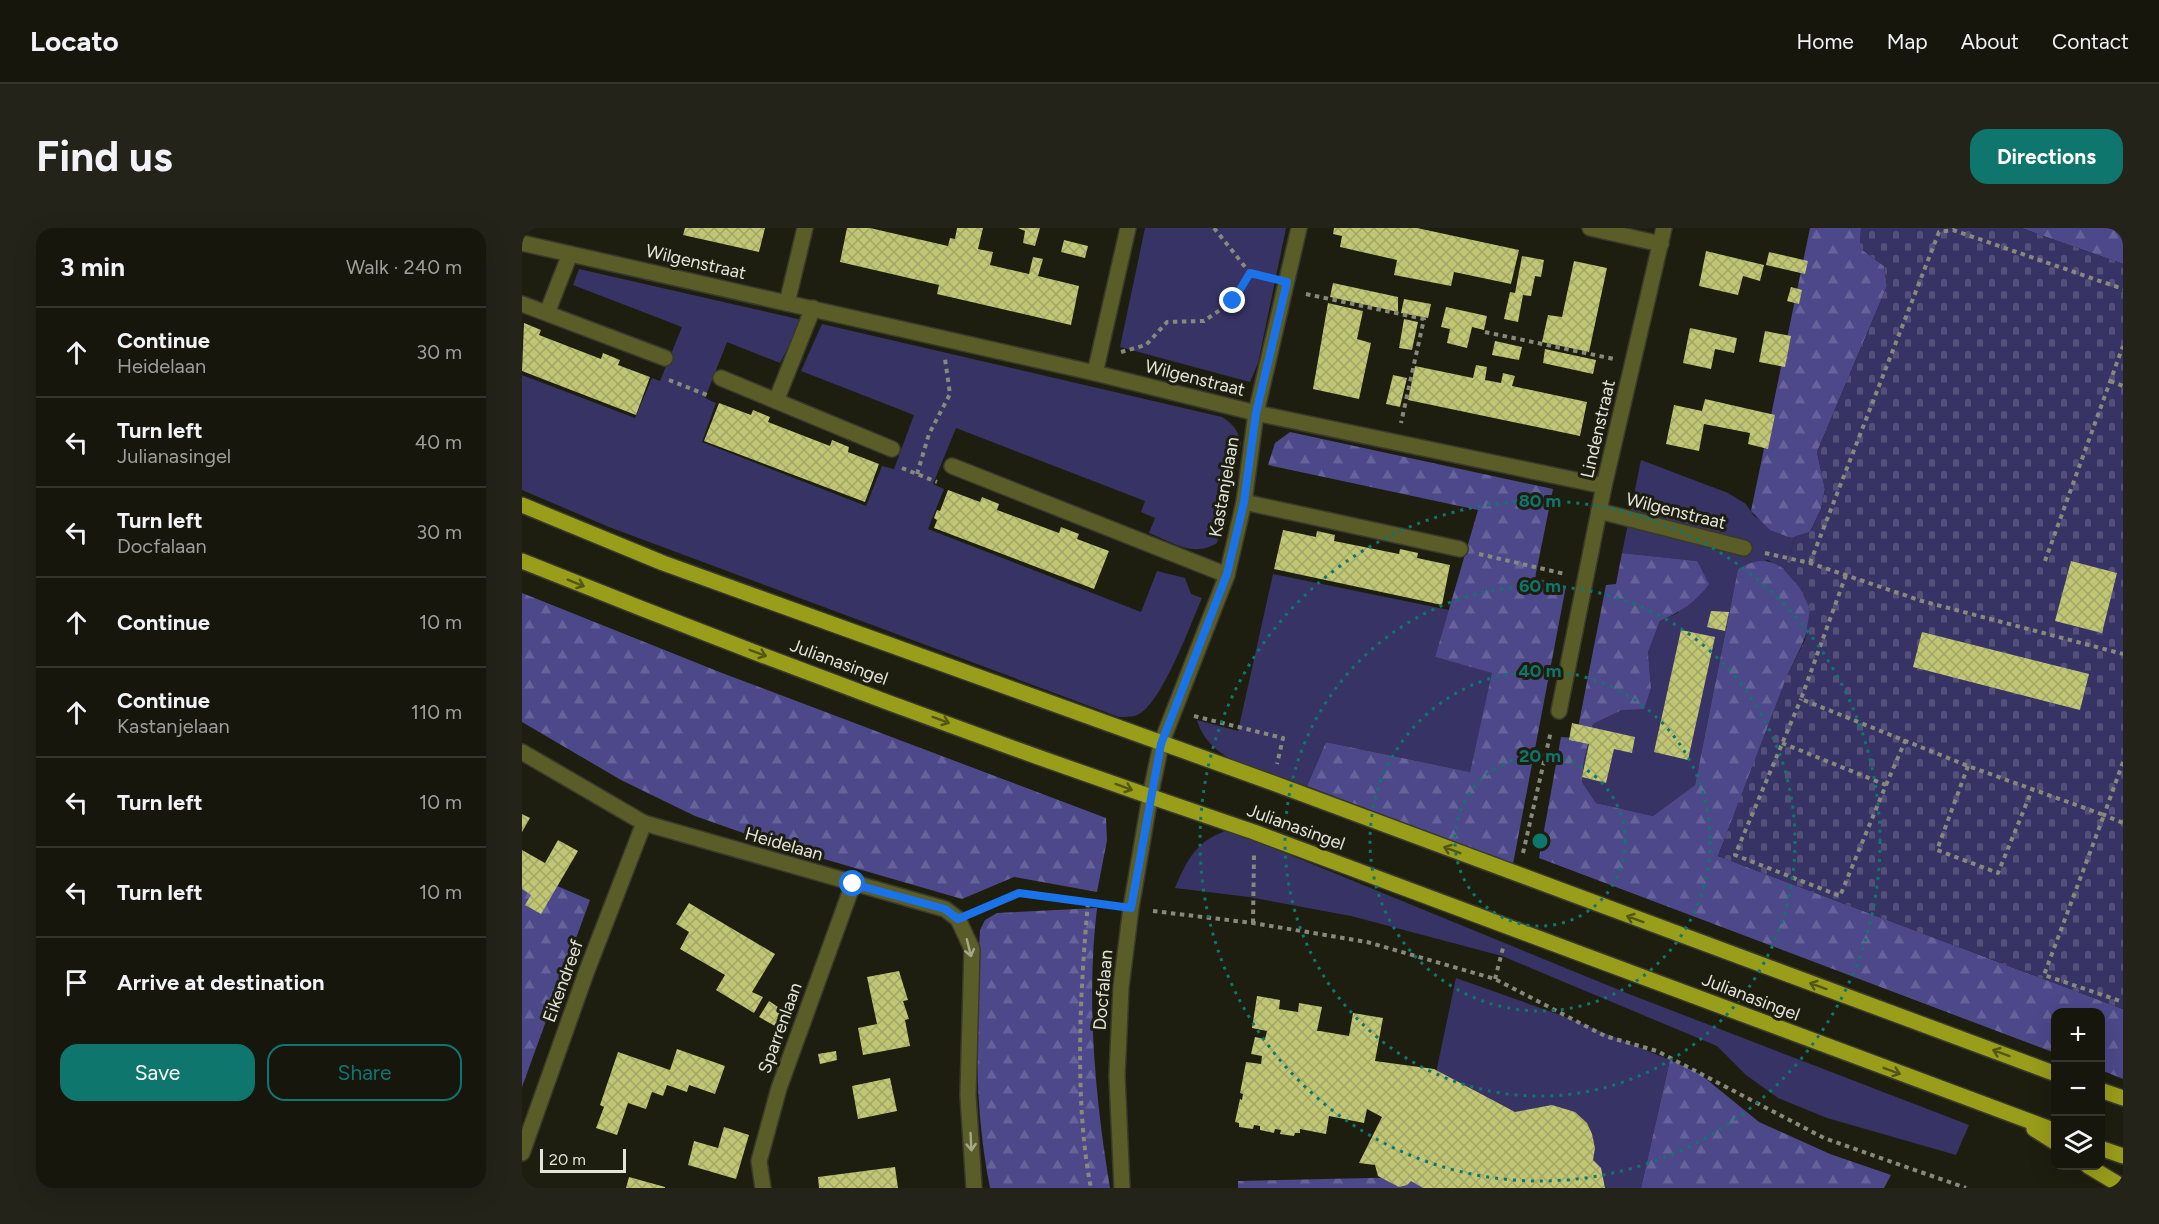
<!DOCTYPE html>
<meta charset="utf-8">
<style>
body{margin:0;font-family:Figtree,sans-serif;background:#23231a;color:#f1f3f6}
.controls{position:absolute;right:18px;bottom:18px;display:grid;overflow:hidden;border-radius:12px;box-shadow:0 6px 24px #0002}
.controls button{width:54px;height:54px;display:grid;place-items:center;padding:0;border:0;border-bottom:2px solid #35352d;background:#16160c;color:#f1f3f6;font:30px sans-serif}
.scale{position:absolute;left:18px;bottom:15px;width:86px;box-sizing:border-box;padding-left:6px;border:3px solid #e3e5db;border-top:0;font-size:16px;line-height:21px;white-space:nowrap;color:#e3e5db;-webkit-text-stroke:4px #1d1e10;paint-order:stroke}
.stop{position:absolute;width:18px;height:18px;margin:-14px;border:4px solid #1a73e8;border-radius:50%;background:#fff}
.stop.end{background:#1a73e8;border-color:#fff;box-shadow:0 2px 6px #0008}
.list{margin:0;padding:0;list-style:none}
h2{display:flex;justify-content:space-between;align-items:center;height:78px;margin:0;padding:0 24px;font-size:26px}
h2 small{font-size:20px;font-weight:400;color:#9e9f9d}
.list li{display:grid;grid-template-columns:39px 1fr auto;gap:18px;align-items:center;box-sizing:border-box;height:90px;padding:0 24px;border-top:2px solid #35352d}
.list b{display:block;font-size:22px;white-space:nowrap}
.list p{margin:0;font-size:20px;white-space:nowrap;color:#9e9f9d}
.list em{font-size:20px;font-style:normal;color:#9e9f9d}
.actions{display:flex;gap:12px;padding:18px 24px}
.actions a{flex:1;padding:14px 0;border:2px solid #0f766e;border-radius:18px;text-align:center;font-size:21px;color:#0f766e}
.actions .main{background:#0f766e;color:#fff}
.icon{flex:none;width:33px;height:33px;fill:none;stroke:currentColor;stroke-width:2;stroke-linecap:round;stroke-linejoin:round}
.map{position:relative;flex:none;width:1601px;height:960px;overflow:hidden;border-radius:18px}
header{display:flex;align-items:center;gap:36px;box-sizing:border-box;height:84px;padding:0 30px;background:#16160c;border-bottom:2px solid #35352d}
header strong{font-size:28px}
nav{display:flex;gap:33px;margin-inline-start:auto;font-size:21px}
.intro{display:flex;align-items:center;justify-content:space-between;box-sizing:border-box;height:144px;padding:0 36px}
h1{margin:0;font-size:42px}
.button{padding:15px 27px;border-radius:18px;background:#0f766e;color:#fff;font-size:21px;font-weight:700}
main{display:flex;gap:36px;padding:0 36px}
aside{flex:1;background:#16160c;border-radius:18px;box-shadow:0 6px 24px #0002}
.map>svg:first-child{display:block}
.grass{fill:#373364}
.forest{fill:url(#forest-firs)}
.cemetery{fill:url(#cemetery-stones)}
.building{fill:url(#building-cross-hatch)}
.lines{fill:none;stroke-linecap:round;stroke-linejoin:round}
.minor-casing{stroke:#393a2c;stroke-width:18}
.major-casing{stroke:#393a2c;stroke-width:18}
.path{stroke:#87897d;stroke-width:4;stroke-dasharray:4.5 4.5;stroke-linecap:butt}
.minor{stroke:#5a5d28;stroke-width:15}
.major{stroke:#989d1a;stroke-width:15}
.oneway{stroke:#545714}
.oneway2{stroke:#a5a88a}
.route{stroke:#1a73e8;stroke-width:8}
.ring{fill:none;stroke:#0f766e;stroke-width:3;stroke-dasharray:3 6}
.labels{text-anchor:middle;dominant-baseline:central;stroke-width:6;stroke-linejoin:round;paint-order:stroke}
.street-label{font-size:18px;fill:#e3e5db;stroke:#1d1e10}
.centre{fill:#0f766e;stroke:#1d1e10;stroke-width:3}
.ring-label{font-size:18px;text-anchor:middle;font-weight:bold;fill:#0f766e;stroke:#1d1e10;stroke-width:6;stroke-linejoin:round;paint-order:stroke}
</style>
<header>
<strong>Locato</strong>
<nav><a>Home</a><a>Map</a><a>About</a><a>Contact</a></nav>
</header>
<div class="intro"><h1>Find us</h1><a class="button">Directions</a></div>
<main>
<aside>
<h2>3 min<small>Walk · 240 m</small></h2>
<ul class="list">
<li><svg class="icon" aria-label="ahead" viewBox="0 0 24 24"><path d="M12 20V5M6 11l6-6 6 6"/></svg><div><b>Continue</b><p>Heidelaan</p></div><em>30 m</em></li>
<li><svg class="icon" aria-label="left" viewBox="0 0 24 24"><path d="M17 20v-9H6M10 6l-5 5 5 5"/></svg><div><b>Turn left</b><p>Julianasingel</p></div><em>40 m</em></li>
<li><svg class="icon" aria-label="left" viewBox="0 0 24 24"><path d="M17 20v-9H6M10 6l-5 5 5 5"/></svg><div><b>Turn left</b><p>Docfalaan</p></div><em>30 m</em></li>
<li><svg class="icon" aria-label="ahead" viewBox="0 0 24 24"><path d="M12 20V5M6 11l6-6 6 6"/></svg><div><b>Continue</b></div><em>10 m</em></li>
<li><svg class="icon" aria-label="ahead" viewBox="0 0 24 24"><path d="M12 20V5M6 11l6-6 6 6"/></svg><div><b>Continue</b><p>Kastanjelaan</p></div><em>110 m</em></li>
<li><svg class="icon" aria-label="left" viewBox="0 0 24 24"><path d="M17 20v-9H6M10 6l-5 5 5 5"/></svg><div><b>Turn left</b></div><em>10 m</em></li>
<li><svg class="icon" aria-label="left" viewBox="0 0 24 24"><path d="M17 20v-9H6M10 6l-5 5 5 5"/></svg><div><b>Turn left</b></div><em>10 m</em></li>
<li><svg class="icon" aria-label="arrive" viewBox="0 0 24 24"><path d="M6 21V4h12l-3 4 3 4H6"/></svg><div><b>Arrive at destination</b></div></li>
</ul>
<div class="actions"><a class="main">Save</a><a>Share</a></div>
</aside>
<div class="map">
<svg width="1601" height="960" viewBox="0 0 1601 960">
<defs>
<pattern id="forest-firs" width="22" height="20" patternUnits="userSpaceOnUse" patternTransform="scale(1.5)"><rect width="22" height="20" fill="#4d488a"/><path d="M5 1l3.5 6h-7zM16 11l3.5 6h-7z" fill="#66629a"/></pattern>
<pattern id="cemetery-stones" width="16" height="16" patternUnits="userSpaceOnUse" patternTransform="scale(1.5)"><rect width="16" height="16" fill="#373364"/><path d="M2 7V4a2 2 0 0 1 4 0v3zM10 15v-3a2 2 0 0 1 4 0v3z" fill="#54507a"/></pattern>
<pattern id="building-cross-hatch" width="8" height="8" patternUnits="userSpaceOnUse" patternTransform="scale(1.5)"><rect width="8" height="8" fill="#c0c673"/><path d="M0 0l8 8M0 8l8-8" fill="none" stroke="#a1a667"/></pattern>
</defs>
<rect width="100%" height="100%" fill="#1d1e10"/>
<g class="grass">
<polygon points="623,0 764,0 736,135 728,154 598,119"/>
<path d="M57,41l223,51 -22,43 -53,-21 -22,56 11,5 -14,39 164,64 16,-40 12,3 20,-54 -113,-44 21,-47 400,93c11,7 16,13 19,26l-24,100c-25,15 -44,-1 -68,-10l6,-15 -14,-6 4,-11 -189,-73 -23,56 11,5 -16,40 213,83 16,-41 28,7 6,16 11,4c-11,25 -41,108 -65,117 -5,2 -13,2 -18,2l-510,-190 -87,-37v-115l113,43 17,-40 8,3 22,-54 -109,-42z"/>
<polygon points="1119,232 1206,265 1224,276 1232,288 1268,310 1274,308 1262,342 1246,332 1216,341 1173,557 1131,588 1074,575 1060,554 1062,532 1071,496 1100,482 1129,460 1126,424 1138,393 1156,385 1175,333 1100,325"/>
<path d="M751,346l176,36 -14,47 58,16 -23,99 -144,-30 -19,44c-38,-13 -98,-22 -110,-66l41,11z"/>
<path d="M707,602l400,164 340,131 -13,30 -129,-37 -49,-20 -32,-23 -29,-29 -215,-90 -151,-40 -102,-19 -74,-9c12,-29 23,-49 54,-58z"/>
<polygon points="934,750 1041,788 1148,832 1119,960 902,960 892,949"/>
</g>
<g class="forest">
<polygon points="1288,0 1339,0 1338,20 1362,38 1365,58 1295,224 1303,261 1299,281 1288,304 1269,310 1248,302 1229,283"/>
<polygon points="1499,0 1601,0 1601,36"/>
<polygon points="768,204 1031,261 1013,350 1044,358 991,636 785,558 804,514 948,544 970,445 913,429 956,282 746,237 753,215"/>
<path d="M1100,325l75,8 12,23c-13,18 -29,28 -49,37l-12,31 3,36 -7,21 -22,1 -29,14 -9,36 -2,22 14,21 57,13 42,-31 43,-216c16,-9 29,-12 46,0 10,9 26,29 26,42 0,26 -16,46 -24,69 -23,59 -45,117 -68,176l405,153v70l-22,-9 -1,-58h-44l-1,41 -516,-195 22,-121 15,1 30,-153 10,-1z"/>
<polygon points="0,365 200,445 584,590 585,612 575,664 492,649 440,671 264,620 173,588 99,552 0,494"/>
<polygon points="0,643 68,672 0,859"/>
<path d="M575,680c-11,92 -2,189 13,280h-120c-17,-86 -14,-171 -10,-258l5,-10 12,-7z"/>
<polygon points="1148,832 1178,846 1237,894 1308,926 1369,947 1362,960 1119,960"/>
<polygon points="892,949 902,960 716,960 716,953"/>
</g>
<polygon class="cemetery" points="1339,0 1499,0 1601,36 1601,781 1196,628 1266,445 1283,412 1288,381 1278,360 1262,342 1274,308 1288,304 1299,281 1303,261 1295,224 1365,58 1362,38 1338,20"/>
<g class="building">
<polygon points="163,0 243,0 237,24 161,7"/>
<polygon points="325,0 348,0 426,18 428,10 433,11 435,0 461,0 456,21 471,24 468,37 507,46 511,29 521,31 516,48 557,58 549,97 415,66 417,57 318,34"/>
<polygon points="496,0 518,0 513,18 501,15 503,3"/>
<polygon points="812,0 895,0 997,22 989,56 932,44 929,58 872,47 875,32 818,19 820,8 811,6"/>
<polygon points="542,12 566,18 563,30 539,24"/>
<polygon points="1184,23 1242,37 1238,53 1221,48 1216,67 1177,58"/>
<polygon points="1247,24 1286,33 1283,46 1244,37"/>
<polygon points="1000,28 1022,32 1019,49 1013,48 1009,68 1001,67 996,94 982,91 988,64 993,65"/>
<polygon points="1052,33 1085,40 1067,124 1020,114 1026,87 1040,89"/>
<polygon points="811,55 876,69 876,84 808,69"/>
<polygon points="1269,59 1280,62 1277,76 1265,73"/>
<polygon points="882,71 909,76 906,90 879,85"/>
<polygon points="806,75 841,83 835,111 849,115 837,171 791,161"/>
<polygon points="924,79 965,88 962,102 950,99 945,120 925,115 928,101 919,99"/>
<polygon points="882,91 896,94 890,122 877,120"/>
<polygon points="2,95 19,102 17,107 79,131 81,125 98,132 96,137 128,149 114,187 0,143"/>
<polygon points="1168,100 1215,110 1212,125 1193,121 1189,141 1161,135"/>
<polygon points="1243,103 1269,108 1263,139 1237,134"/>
<polygon points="973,113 1000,119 997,132 970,127"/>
<polygon points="1023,121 1074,132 1071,146 1021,135"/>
<polygon points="954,137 965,139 963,152 979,155 981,145 993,148 990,158 1065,174 1058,208 886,172 893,138 951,150"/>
<polygon points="871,147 885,150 878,179 864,176"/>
<polygon points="1183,171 1253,187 1246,221 1226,216 1228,205 1182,196 1177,223 1144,216 1152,177 1180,183"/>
<polygon points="197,175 229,187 231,182 248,189 246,194 308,218 310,212 327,219 326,224 357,236 343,274 182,213"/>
<polygon points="426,262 458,274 460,269 477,276 475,282 537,305 539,299 557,306 555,311 587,323 572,361 412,300 415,292 412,290 415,282 418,283"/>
<polygon points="761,302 794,309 795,303 813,307 812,313 877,326 878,321 896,325 895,330 928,337 920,377 752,341"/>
<polygon points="1549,333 1595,345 1580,405 1533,393"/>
<polygon points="1189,383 1207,384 1203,403 1185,399"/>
<polygon points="1159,402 1193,409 1166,532 1132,524"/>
<polygon points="1400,404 1567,446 1558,482 1391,439"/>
<polygon points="1050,495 1113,509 1110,525 1092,521 1084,555 1060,549 1067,516 1047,512"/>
<polygon points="0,586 8,590 0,604"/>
<polygon points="36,612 56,623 19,686 3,677 9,667 0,661 0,622 23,635"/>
<polygon points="167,675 253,726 230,764 241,769 232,785 194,762 203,747 158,721 167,704 154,696"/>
<polygon points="377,743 386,772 381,773 387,791 383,792 388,818 341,827 336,800 355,796 345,749"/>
<polygon points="735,768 758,772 757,781 776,784 777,775 800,779 795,803 798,803 827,808 831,785 861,790 853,833 912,841 993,884 1030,877 1053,884 1065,895 1070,906 1073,920 1071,932 1079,940 1083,960 901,960 889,953 885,957 877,959 856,948 853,937 837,935 860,889 845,881 842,895 807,888 804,906 778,901 778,905 773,905 772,908 758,906 759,902 753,901 752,905 738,902 738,898 732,897 731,901 717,899 717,895 713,894 718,871 720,872 721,866 718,865 724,834 739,836 740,828 729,826 733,809 743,811 745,803 730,800"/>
<polygon points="247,773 262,783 253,798 237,789"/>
<polygon points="155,821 203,838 193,866 167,857 165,864 145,857 141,868 130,864 124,881 106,875 95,907 74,900 82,879 78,877 96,824 148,842"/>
<polygon points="314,823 315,832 298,836 296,826"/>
<polygon points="368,850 375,883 336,891 330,858"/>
<polygon points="202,899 227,907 214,951 166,937 172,913 196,920"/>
<polygon points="373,939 376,960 297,960 296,949"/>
<polygon points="107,949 143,959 143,960 104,960"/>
</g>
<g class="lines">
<g class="minor-casing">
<g id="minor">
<polyline points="1068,0 1139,16"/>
<polyline points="0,15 573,145 734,185 1082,258"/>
<polyline points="265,75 283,0"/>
<polyline points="0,76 143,130"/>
<polyline points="25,85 48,26"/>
<polyline points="573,145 606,0"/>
<polyline points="199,150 370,221"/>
<polyline points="254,173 291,80"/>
<polyline points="430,238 705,347"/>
<polyline points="722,274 938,321"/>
<polyline points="1077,283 1222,320"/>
<polyline points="1037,483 1082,258 1142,0"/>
<polyline points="0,524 122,595 423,681 436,691 450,721 446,867 452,960"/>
<polyline points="0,925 64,745 122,595"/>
<polyline points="241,960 237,933 257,860 331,656"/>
<polyline points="600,960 595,848 599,759 609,680 628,569 639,516 705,347 722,274 734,185 777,0"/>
</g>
</g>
<g class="major-casing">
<g id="major">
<polyline points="0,277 141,335 751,555 1534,846"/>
<path d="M0,333c241,97 486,188 732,271l802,299"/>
<polyline points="1578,862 1601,870"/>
<polyline points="1512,901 1534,915"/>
<polyline points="1578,920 1601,928"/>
<polyline points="1566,938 1601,959"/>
</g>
</g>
<g class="path">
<polyline points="692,0 728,45 743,49"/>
<polyline points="784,66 902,91 879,195"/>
<polyline points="963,104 1092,131"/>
<polyline points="599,124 624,117 645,94 682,93 711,73 728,45"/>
<polyline points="147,152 185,167"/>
<polyline points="1588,153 1601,158"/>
<polyline points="380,240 415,254"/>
<polyline points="395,246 407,206 428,166 423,131"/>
<polyline points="1243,325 1288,335 1400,373 1601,426"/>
<polyline points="957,326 1043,346"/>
<polyline points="1523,333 1601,118"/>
<polyline points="1288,335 1417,4 1431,2 1601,61"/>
<polyline points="1324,347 1279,471 1446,538 1582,587 1522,747 1601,774"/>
<polyline points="672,488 761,510 755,536"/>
<polyline points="1260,515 1364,557 1318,668 1213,627 1279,471"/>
<polyline points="1601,534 1582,587 1601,595"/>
<polyline points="1446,538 1415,622 1476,645 1510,562"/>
<polyline points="1364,557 1384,511"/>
<polyline points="1001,625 1029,503"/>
<path d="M566,675c-8,87 -14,200 3,285"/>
<polyline points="456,682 497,665 588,678"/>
<polyline points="631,683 731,695 845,714 973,751 1083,808 1135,823 1302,910 1444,960"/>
<polyline points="731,695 732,626"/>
<polyline points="973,751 981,720"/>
</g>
<use href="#minor" class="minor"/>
<use href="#major" class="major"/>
</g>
<defs><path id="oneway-shaft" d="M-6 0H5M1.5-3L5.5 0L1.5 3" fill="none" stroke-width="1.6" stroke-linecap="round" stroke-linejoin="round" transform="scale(1.5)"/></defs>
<g class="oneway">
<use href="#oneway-shaft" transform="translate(54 355) rotate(22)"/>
<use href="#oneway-shaft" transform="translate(236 425) rotate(20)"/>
<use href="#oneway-shaft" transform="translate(419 492) rotate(20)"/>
<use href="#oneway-shaft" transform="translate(602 559) rotate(20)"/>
<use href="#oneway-shaft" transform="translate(930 622) rotate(-159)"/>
<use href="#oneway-shaft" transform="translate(1113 691) rotate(-160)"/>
<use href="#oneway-shaft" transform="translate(1296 758) rotate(-160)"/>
<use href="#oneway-shaft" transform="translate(1479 825) rotate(-160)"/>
<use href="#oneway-shaft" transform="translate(1370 843) rotate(20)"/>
</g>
<g class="oneway2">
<use href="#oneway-shaft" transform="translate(447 720) rotate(76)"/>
<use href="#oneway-shaft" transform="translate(449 914) rotate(87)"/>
</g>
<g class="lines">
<polyline class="route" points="331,656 423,681 436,691 497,665 609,680 639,516 705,346 722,274 734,185 765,54 728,45 711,73"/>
</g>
<g class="ring">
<circle cx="1018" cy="613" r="85"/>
<circle cx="1018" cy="613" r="170"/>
<circle cx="1018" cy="613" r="255"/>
<circle cx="1018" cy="613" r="340"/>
</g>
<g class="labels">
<g class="street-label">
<text transform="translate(174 34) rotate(13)">Wilgenstraat</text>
<text transform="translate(673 150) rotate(14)">Wilgenstraat</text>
<text transform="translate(1076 201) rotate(-77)">Lindenstraat</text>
<text transform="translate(702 259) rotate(-80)">Kastanjelaan</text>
<text transform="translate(1154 283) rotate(14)">Wilgenstraat</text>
<text transform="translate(317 434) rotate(20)">Julianasingel</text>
<text transform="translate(774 599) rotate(20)">Julianasingel</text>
<text transform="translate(262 616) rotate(16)">Heidelaan</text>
<text transform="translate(41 753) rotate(-70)">Eikendreef</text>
<text transform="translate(581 762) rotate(-85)">Docfalaan</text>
<text transform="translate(1229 769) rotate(21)">Julianasingel</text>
<text transform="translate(258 800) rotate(-70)">Sparrenlaan</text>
</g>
</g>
<circle cx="1018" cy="613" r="9" class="centre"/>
<g class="ring-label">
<text x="1018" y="279">80 m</text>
<text x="1018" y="364">60 m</text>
<text x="1018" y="449">40 m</text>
<text x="1018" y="534">20 m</text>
</g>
</svg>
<div class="controls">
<button>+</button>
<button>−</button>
<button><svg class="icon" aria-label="layers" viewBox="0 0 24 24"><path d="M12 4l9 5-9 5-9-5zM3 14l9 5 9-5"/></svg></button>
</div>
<div class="scale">20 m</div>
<div class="stop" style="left:331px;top:656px"></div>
<div class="stop end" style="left:711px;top:73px"></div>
</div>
</main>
